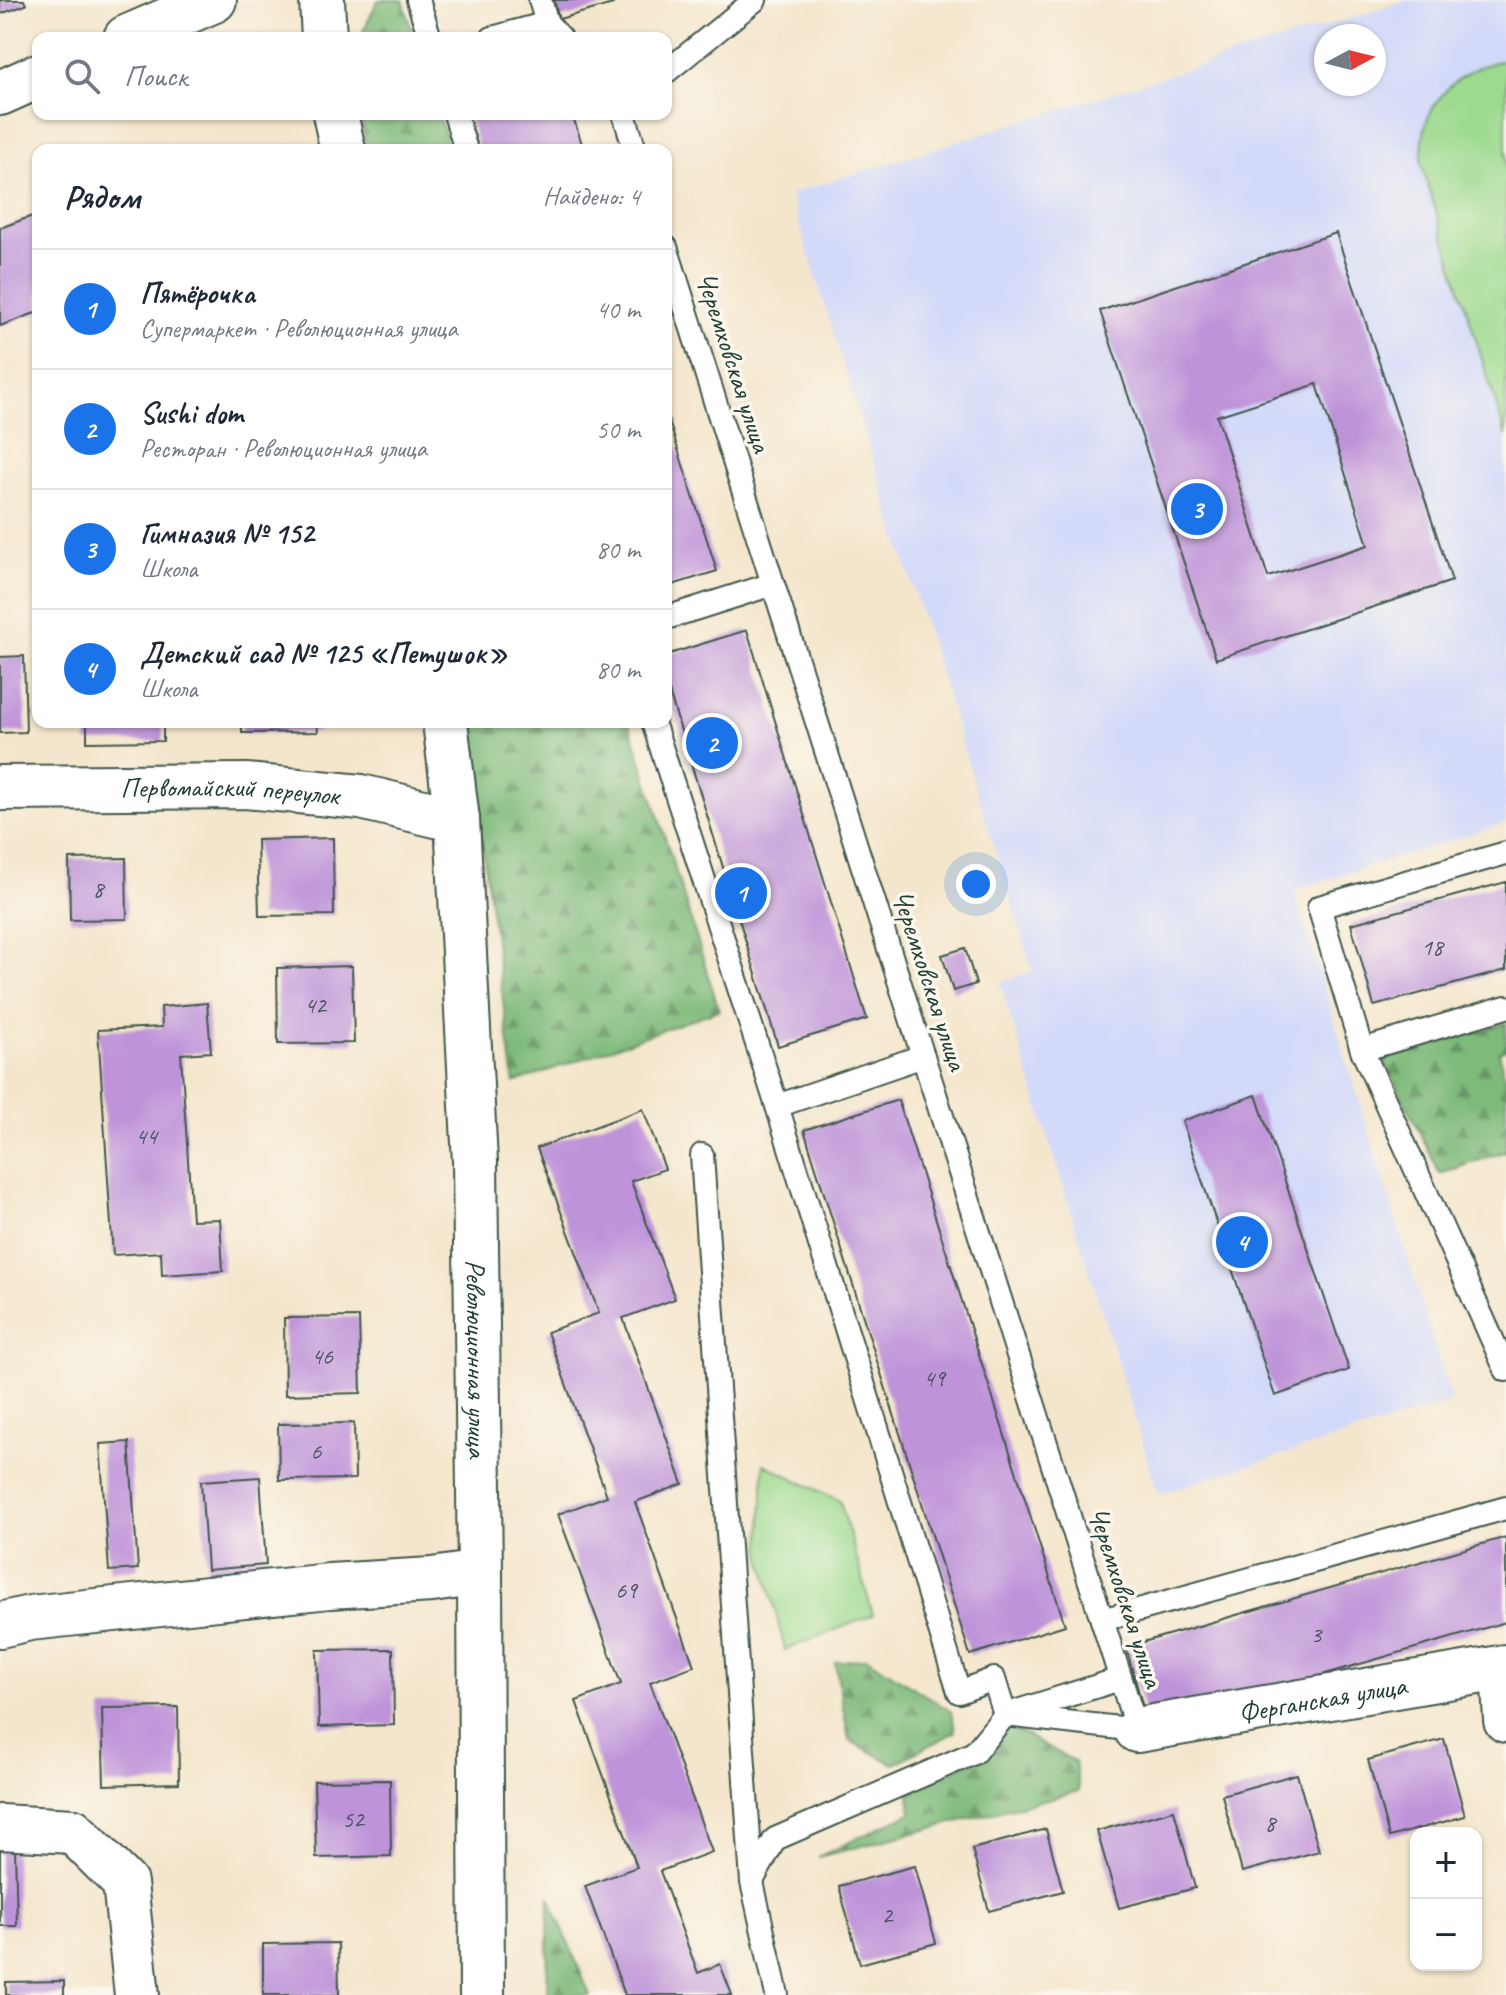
<!DOCTYPE html>
<html lang="ru">
<meta charset="utf-8">
<style>
body{margin:0;font-family:Caveat,sans-serif;background:#f2f2f3;color:#1f2937}
.controls{position:absolute;right:24px;bottom:24px;display:grid;overflow:hidden;border-radius:16px;box-shadow:0 2px 6px #0004}
.controls button{width:72px;height:72px;display:grid;place-items:center;padding:0;border:0;border-bottom:2px solid #e0e1e3;background:#fff;color:#1f2937;font:40px sans-serif}
.compass{position:absolute;left:1314px;top:24px;width:72px;height:72px;border-radius:50%;background:#fff;box-shadow:0 2px 6px #0004;rotate:83deg}
.you{position:absolute;left:976px;top:884px;width:28px;height:28px;margin:-20px;border:6px solid #fff;border-radius:50%;background:#1a73e8;box-shadow:0 0 0 12px #1a73e833}
.badge{display:grid;place-items:center;width:52px;height:52px;border-radius:50%;background:#1a73e8;color:#fff;font-size:26px;font-weight:700}
.pin{position:absolute;translate:-50% -50%;border:4px solid #fff;box-shadow:0 2px 8px #0006}
.list{margin:0;padding:0;list-style:none}
h2{display:flex;justify-content:space-between;align-items:center;height:104px;margin:0;padding:0 32px;font-size:34px}
h2 small{font-size:26px;font-weight:400;color:#747a83}
.list li{display:grid;grid-template-columns:52px 1fr auto;gap:24px;align-items:center;box-sizing:border-box;height:120px;padding:0 32px;border-top:2px solid #e0e1e3}
.list b{display:block;font-size:30px;white-space:nowrap}
.list p{margin:0;font-size:26px;white-space:nowrap;color:#747a83}
.list em{font-size:26px;font-style:normal;color:#747a83}
.icon{flex:none;width:44px;height:44px;fill:none;stroke:currentColor;stroke-width:2;stroke-linecap:round;stroke-linejoin:round}
.map{position:relative;flex:none;width:1506px;height:1995px;overflow:hidden}
.search{position:absolute;background:#fff;box-shadow:0 2px 6px #0004;left:32px;top:32px;width:640px;height:88px;display:flex;align-items:center;gap:20px;box-sizing:border-box;padding:0 28px;border-radius:16px;color:#747a83;font-size:30px}
.panel{position:absolute;background:#fff;box-shadow:0 2px 6px #0004;left:32px;top:144px;width:640px;height:584px;border-radius:16px}
.map>svg:first-child{display:block}
.built{fill:#d2d9f9;fill-rule:evenodd}
.forest{fill:url(#forest-firs);stroke:#4e7c57;stroke-width:2}
.pitch{fill:#9dda8f;stroke:#5e8c62;stroke-width:2}
.building{fill:#be93d9;fill-rule:evenodd}
.lines{fill:none;stroke-linecap:round;stroke-linejoin:round}
.lane-casing{stroke:#3f564b;stroke-width:26}
.street-casing{stroke:#3f564b;stroke-width:48}
.lane{stroke:#fff;stroke-width:22}
.street{stroke:#fff;stroke-width:44}
.labels{text-anchor:middle;dominant-baseline:central;stroke-width:7;stroke-linejoin:round;paint-order:stroke}
.number-label{font-size:24px;fill:#47525d}
.street-label{font-size:28px;fill:#1f3d34;stroke:#fbf7ec}
</style>
<div class="map">
<svg width="1506" height="1995" viewBox="0 0 1506 1995">
<defs>
<pattern id="forest-firs" width="22" height="20" patternUnits="userSpaceOnUse" patternTransform="scale(2)"><rect width="22" height="20" fill="#7eba7a"/><path d="M5 1l3.5 6h-7zM16 11l3.5 6h-7z" fill="#679865"/></pattern>
</defs>
<rect width="100%" height="100%" fill="#fbf7ec"/>
<filter id="ink" filterUnits="userSpaceOnUse"><feTurbulence type="fractalNoise" baseFrequency=".0125" numOctaves="2"/><feDisplacementMap in="SourceGraphic" scale="16" xChannelSelector="R" yChannelSelector="G"/><feConvolveMatrix kernelMatrix="1 2 1 2 8 2 1 2 1" color-interpolation-filters="sRGB"/></filter>
<filter id="wash" filterUnits="userSpaceOnUse"><feTurbulence type="fractalNoise" baseFrequency=".006" numOctaves="4" result="noise"/><feDisplacementMap in="SourceGraphic" scale="32" xChannelSelector="R" yChannelSelector="G"/><feGaussianBlur stdDeviation="1.8" result="paint"/><feColorMatrix in="noise" values="0 0 0 0 0 0 0 0 0 0 0 0 0 0 0 0 0 1.4 0 .05"/><feComposite in="paint" operator="in"/></filter>
<g filter="url(#wash)">
<rect width="100%" height="100%" fill="#f4e6cc"/>
<path class="built" d="M1408,0h98v823l-212,67 158,512 -294,92 -158,-512 33,-11 -243,-777zM1326,36h48v48h-48z"/>
<g class="forest">
<polygon points="378,0 403,0 414,38 360,38"/>
<polygon points="360,114 438,114 450,150 366,150"/>
<polygon points="466,722 629,722 719,1010 514,1083"/>
<polygon points="1506,1023 1506,1049 1499,1052 1506,1082 1506,1151 1440,1174 1384,1060"/>
<polygon points="867,1658 952,1712 955,1732 894,1764 849,1740 835,1662"/>
<polygon points="1011,1727 1075,1762 1079,1791 818,1857 911,1813 909,1790 981,1758"/>
<polygon points="549,1896 590,1995 547,1995"/>
</g>
<g class="pitch">
<path d="M1506,60v376l-85,-273c2,-14 1,-32 7,-45 14,-32 43,-54 78,-58z"/>
<polygon points="764,1464 840,1501 873,1615 785,1650 761,1554"/>
</g>
<g id="blocks">
<g class="building">
<polygon points="0,0 24,0 26,5 0,14"/>
<polygon points="554,0 612,0 613,4 559,19"/>
<polygon points="468,114 572,114 584,150 479,150"/>
<polygon points="38,214 38,312 0,326 0,228"/>
<path d="M1336,233l116,348 -236,78 -116,-348zM1317,384l51,161 -100,32 -51,-161z"/>
<polygon points="666,412 717,571 666,587"/>
<polygon points="747,630 867,1019 778,1046 666,682 666,655"/>
<polygon points="24,656 26,732 0,733 0,657"/>
<polygon points="87,722 163,722 163,741 87,742"/>
<polygon points="242,722 317,722 318,732 242,733"/>
<polygon points="333,838 334,915 259,916 257,840"/>
<polygon points="126,858 127,919 70,920 69,859"/>
<polygon points="1506,882 1506,970 1374,1006 1351,924"/>
<polygon points="965,948 976,984 953,991 942,955"/>
<polygon points="352,966 354,1043 278,1044 277,968"/>
<polygon points="207,1003 211,1052 181,1054 192,1220 220,1219 223,1271 162,1275 161,1252 113,1255 98,1030 162,1027 161,1007"/>
<polygon points="1256,1095 1349,1370 1275,1396 1182,1121"/>
<polygon points="898,1100 1065,1625 970,1655 804,1130"/>
<polygon points="643,1109 665,1169 631,1181 675,1299 623,1318 683,1484 635,1502 694,1666 650,1682 712,1852 660,1871 698,1973 720,1964 732,1995 625,1995 585,1886 637,1867 576,1701 621,1684 558,1514 607,1496 547,1332 599,1313 537,1148"/>
<polygon points="359,1317 361,1393 285,1395 284,1318"/>
<polygon points="354,1423 355,1479 279,1480 278,1424"/>
<polygon points="129,1442 138,1569 109,1571 100,1444"/>
<polygon points="260,1477 266,1565 207,1570 201,1481"/>
<polygon points="1506,1537 1506,1622 1148,1725 1126,1647"/>
<polygon points="393,1649 394,1725 319,1727 317,1650"/>
<polygon points="178,1707 179,1783 104,1785 102,1708"/>
<polygon points="1444,1739 1465,1816 1389,1837 1368,1760"/>
<polygon points="1297,1774 1319,1851 1242,1872 1222,1795"/>
<polygon points="390,1780 391,1856 316,1858 314,1781"/>
<polygon points="1174,1810 1195,1888 1119,1908 1097,1831"/>
<polygon points="1046,1829 1063,1891 989,1911 972,1849"/>
<polygon points="15,1849 17,1926 0,1926 0,1850"/>
<polygon points="915,1866 936,1943 860,1964 839,1886"/>
<polygon points="338,1943 339,1995 263,1995 263,1944"/>
<polygon points="64,1981 64,1995 6,1995 6,1982"/>
</g>
</g>
</g>
<g filter="url(#ink)">
<use href="#blocks" fill-opacity="0" stroke="#3f564b" stroke-width="2"/>
<g class="lines">
<g class="lane-casing">
<g id="lane">
<polyline points="418,0 430,38"/>
<polyline points="540,0 547,23 561,38"/>
<polyline points="492,38 547,23"/>
<polyline points="666,72 755,0"/>
<polyline points="455,114 466,150"/>
<polyline points="624,114 635,150"/>
<polyline points="666,618 773,584"/>
<polyline points="653,722 777,1106 959,1692 994,1679 1005,1715 1137,1730 666,247"/>
<polyline points="1506,853 1319,907 1362,1050 1506,1370"/>
<polyline points="1362,1050 1506,1007"/>
<polyline points="777,1106 923,1056"/>
<polyline points="702,1155 752,1882 777,1995"/>
<polyline points="1102,1620 1506,1508"/>
<polyline points="752,1881 775,1839 974,1753 1005,1715 1120,1679"/>
</g>
</g>
<g class="street-casing">
<g id="street">
<polyline points="322,0 324,38"/>
<polyline points="126,38 214,0"/>
<polyline points="0,93 38,76"/>
<polyline points="335,114 343,150"/>
<path id="s1" d="M445,722l12,98 18,342 5,411 2,422"/>
<path id="s2" d="M0,788l246,-2 115,11 96,23"/>
<polyline points="0,1625 30,1618 329,1586 432,1580 480,1573"/>
<polyline points="1503,1668 1506,1720"/>
<path id="s3" d="M1137,1730l369,-63"/>
<polyline points="0,1827 73,1831 125,1883 137,1995"/>
</g>
</g>
<use href="#lane" class="lane"/>
<use href="#street" class="street"/>
</g>
</g>
<g class="labels">
<g class="number-label">
<text x="98" y="889">8</text>
<text x="1432" y="947">18</text>
<text x="315" y="1005">42</text>
<text x="146" y="1136">44</text>
<text x="322" y="1356">46</text>
<text x="934" y="1378">49</text>
<text x="316" y="1451">6</text>
<text x="626" y="1590">69</text>
<text x="1316" y="1634">3</text>
<text x="353" y="1819">52</text>
<text x="1270" y="1823">8</text>
<text x="887" y="1915">2</text>
</g>
<g class="street-label">
<text transform="translate(734 362) rotate(72)">Черемховская улица</text>
<text stroke="none"><textPath href="#s2" startOffset="230">Первомайский переулок</textPath></text>
<text transform="translate(930 980) rotate(72)">Черемховская улица</text>
<text stroke="none"><textPath href="#s1" startOffset="638">Революционная улица</textPath></text>
<text transform="translate(1126 1597) rotate(72)">Черемховская улица</text>
<text stroke="none"><textPath href="#s3" startOffset="188">Ферганская улица</textPath></text>
</g>
</g>
</svg>
<div class="controls">
<button>+</button>
<button>−</button>
</div>
<svg class="compass" viewBox="-18 -18 36 36"><path d="M0-13l5 13h-10z" fill="#e53935"/><path d="M0 13l5-13h-10z" fill="#747a83"/></svg>
<div class="you"></div>
<div class="pin badge" style="left:741px;top:893px">1</div>
<div class="pin badge" style="left:712px;top:743px">2</div>
<div class="pin badge" style="left:1197px;top:509px">3</div>
<div class="pin badge" style="left:1242px;top:1242px">4</div>
<div class="search"><svg class="icon" aria-label="search" viewBox="0 0 24 24"><circle cx="10" cy="10" r="6"/><path d="M15 15l6 6"/></svg>Поиск</div>
<section class="panel">
<h2>Рядом<small>Найдено: 4</small></h2>
<ul class="list">
<li><span class="badge">1</span><div><b>Пятёрочка</b><p>Супермаркет · Революционная улица</p></div><em>40 m</em></li>
<li><span class="badge">2</span><div><b>Sushi dom</b><p>Ресторан · Революционная улица</p></div><em>50 m</em></li>
<li><span class="badge">3</span><div><b>Гимназия № 152</b><p>Школа</p></div><em>80 m</em></li>
<li><span class="badge">4</span><div><b>Детский сад № 125 «Петушок»</b><p>Школа</p></div><em>80 m</em></li>
</ul>
</section>
</div>
